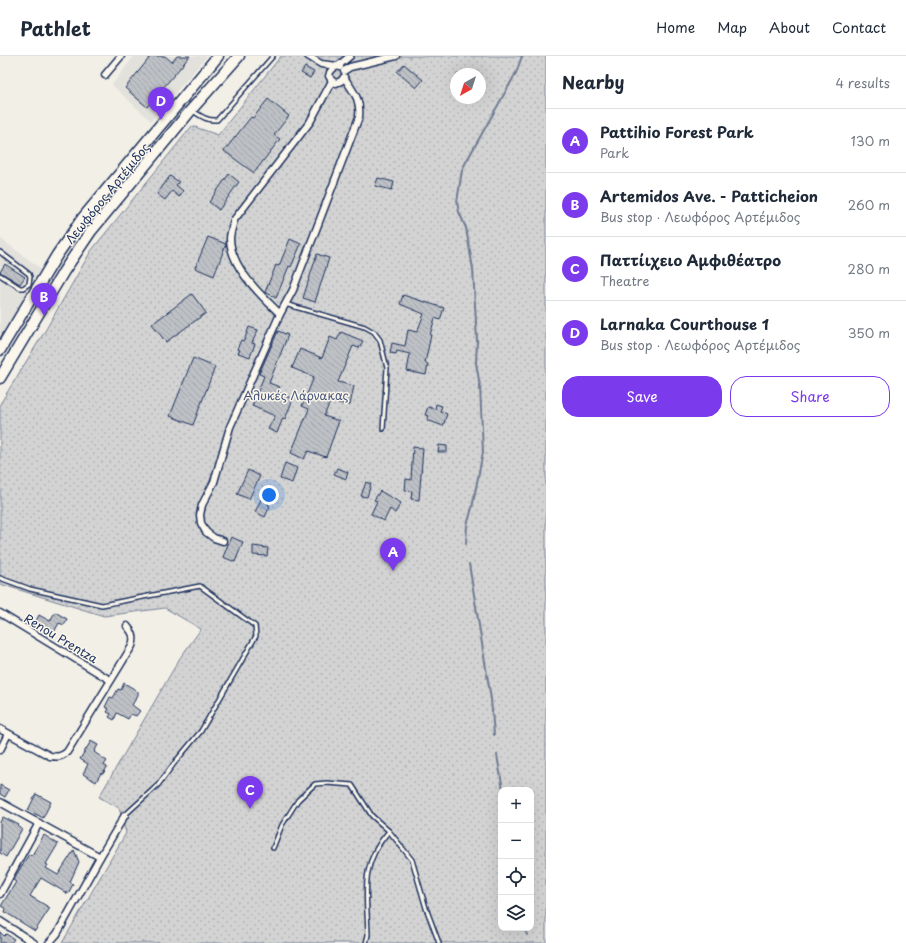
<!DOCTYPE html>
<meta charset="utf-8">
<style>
body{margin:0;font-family:"Playpen Sans",sans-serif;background:#f2f2f3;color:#1f2937}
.controls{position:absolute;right:12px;bottom:12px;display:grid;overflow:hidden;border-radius:8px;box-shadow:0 4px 16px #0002}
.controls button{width:36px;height:36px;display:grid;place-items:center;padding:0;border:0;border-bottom:1px solid #e0e1e3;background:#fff;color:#1f2937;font:20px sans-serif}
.compass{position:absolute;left:450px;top:12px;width:36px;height:36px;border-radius:50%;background:#fff;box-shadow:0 4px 16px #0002;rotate:219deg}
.you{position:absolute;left:269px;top:439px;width:14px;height:14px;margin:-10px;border:3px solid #fff;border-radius:50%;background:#1a73e8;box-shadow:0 0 0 6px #1a73e833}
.badge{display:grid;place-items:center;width:26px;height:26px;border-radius:50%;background:#7c3aed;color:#fff;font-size:13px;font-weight:700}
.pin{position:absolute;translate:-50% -33px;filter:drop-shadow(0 1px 2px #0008)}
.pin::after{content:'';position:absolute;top:21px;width:14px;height:12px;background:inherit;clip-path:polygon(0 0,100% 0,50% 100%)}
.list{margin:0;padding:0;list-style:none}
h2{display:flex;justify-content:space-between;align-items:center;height:52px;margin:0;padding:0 16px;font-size:17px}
h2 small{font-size:13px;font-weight:400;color:#747a83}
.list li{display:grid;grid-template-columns:26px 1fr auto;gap:12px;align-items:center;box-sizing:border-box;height:64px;padding:0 16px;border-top:1px solid #e0e1e3}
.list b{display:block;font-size:15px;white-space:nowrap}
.list p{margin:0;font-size:13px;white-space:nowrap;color:#747a83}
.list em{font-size:13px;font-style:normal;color:#747a83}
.actions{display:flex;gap:8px;padding:12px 16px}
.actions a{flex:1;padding:9px 0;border:1px solid #7c3aed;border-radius:16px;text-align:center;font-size:14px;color:#7c3aed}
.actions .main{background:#7c3aed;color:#fff}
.icon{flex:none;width:22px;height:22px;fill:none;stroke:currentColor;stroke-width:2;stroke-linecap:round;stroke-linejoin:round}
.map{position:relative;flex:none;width:546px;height:887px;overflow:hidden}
header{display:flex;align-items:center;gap:24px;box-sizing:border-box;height:56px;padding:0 20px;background:#fff;border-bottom:1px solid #e0e1e3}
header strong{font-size:19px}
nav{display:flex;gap:22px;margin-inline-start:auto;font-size:14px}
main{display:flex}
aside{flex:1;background:#fff}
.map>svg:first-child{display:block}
.built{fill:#e2e1dc}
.park{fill:url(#park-dots);stroke:#768198;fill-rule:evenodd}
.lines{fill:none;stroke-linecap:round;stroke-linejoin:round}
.stream{stroke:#707b93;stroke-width:2}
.building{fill:url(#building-back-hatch);stroke:#1b2f5e}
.lane-casing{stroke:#1b2f5e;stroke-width:6}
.street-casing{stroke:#1b2f5e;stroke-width:9}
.primary-casing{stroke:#1b2f5e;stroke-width:13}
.lane{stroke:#fbf7ec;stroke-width:3}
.street{stroke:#fbf7ec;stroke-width:6}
.primary{stroke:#fbf7ec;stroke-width:10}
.labels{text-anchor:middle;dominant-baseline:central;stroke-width:3;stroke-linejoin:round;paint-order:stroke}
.street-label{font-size:12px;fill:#1b2f5e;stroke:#fbf7ec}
.park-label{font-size:12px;fill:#49587b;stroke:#fbf7ec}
</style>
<header>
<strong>Pathlet</strong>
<nav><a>Home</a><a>Map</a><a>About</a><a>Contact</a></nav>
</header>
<main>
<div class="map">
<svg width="546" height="887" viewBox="0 0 546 887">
<defs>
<pattern id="park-dots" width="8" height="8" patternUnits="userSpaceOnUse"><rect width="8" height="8" fill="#d2d3d2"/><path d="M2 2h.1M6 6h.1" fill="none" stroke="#b4b5b7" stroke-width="1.8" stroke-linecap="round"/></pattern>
<pattern id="building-back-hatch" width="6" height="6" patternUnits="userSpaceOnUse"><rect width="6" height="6" fill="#bdc0c4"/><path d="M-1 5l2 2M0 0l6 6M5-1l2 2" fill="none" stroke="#a2a5ab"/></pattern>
</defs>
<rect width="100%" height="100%" fill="#f2efe6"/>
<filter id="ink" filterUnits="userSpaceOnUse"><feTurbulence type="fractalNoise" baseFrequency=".025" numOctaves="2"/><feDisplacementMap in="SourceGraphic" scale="8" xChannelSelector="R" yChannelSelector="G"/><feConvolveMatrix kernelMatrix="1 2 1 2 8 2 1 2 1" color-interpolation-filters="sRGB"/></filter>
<g filter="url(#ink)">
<g class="built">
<polygon points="134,0 207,0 151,65 112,29"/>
<polygon points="0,182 41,213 0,282"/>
</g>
<path class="park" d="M281,0h265v887h-484l64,-110 -7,-25 -20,-11 81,-139 21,-29 -36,-21 -61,8 -104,-32v-180l45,-73 46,-80 101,-125 26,9zM456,18h24v24h-24zM501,734h30v138h-30z"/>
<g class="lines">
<g class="stream">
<polyline points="466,488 467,469 472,452 483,396 480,330 476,307 477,284 473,213 466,172 459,156 457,146 462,114 466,106 516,17 522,0"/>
<polyline points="469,508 491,643 494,679"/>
<polyline points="497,699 503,734"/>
<polyline points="525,872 527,879"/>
</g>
</g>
<g class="building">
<polygon points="151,0 165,0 172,6 177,0 190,0 147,51 125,32"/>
<polygon points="404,8 423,24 416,32 397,16"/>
<polygon points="305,11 314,16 310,22 301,17"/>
<polygon points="268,43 289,60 274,79 280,83 254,117 224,95 251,61 253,62"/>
<polygon points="229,118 239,126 219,154 209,146"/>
<polygon points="170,120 179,126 176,129 183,135 179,141 172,135 165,144 157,138"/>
<polygon points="378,122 394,126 392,134 375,130"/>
<polygon points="208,181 226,188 214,220 195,212"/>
<polygon points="290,183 301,188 291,211 289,210 276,242 265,236 276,209 279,210"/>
<polygon points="317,198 329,202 315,246 303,242"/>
<polygon points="5,208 25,221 20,228 0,216"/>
<polygon points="192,238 206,257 166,286 152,268"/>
<polygon points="403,239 444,252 440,264 435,262 430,279 431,279 425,307 428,308 426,319 407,315 410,298 397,295 396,298 390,297 392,287 405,290 408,274 417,276 424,258 400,248"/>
<polygon points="249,271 258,274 252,287 255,288 250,301 238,297 240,294 237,293 241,284 244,285"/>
<polygon points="278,275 288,279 269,327 280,331 277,336 293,343 285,363 283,362 277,377 268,373 275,360 252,350 264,320 259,318"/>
<polygon points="341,276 363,285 359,292 353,290 338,326 354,330 350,349 330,346 324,360 339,365 326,401 308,395 304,403 291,397 309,353 302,350 314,321 292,312 300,293 322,302 330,281 337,284"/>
<polygon points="193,302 215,311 193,369 170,360"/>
<polygon points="436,348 442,350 440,355 447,358 443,370 427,364 429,360 425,359 428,351 435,353"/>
<polygon points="439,389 447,390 447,396 438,396"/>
<polygon points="413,391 423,392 419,444 411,443 412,435 405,434 406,423 411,424"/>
<polygon points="285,407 297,412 292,427 280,423"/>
<polygon points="337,412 348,416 346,423 334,418"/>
<polygon points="248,414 260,420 249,443 237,438"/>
<polygon points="366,426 371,428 367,441 361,440"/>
<polygon points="265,435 273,438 268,449 270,450 265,461 255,456"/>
<polygon points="380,435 401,447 395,457 390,453 384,465 371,458 377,445 374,444"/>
<polygon points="231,481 243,486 235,506 223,501"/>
<polygon points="253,490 268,492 267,500 253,499"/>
<polygon points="55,556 67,563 64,569 59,567 52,580 34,569 39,559 50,565"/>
<polygon points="124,627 136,634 138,636 138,639 132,649 140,655 136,660 131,658 128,663 117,657 114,664 109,661 111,658 107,656 109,653 105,651 110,641 113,642 118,633 121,634"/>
<polygon points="91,685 98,689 94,696 107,705 104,709 107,711 103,718 101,717 96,726 83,718 88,708 80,703"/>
<polygon points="0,729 9,734 5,741 0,738"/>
<polygon points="36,738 51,746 43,762 28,754"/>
<polygon points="3,761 19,769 18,771 22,773 6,801 0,797 0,766"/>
<polygon points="44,779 58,788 46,808 48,809 46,812 58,819 74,794 79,806 70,826 73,828 68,838 41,822 30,840 50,852 35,875 5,856 6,853 1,850 16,826 13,824 18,816 29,798 32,799"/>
<polygon points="0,876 4,880 6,878 14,883 11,887 0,887"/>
</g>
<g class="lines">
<g class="lane-casing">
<g id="lane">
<path d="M193,55c8,5 14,10 24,9l56,-64"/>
<polyline points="0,196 29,218 30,221 29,228 23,232 20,232 0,219"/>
<polyline points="285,248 365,271 374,276 380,284 387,312 383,373"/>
<polyline points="0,522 30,533 102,549 200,530 255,570 256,580 201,675 176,705 158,729 125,759"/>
<polyline points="273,792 282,769 298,744 315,728 327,727 352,729 372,760 389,775 412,804 426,852 439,887"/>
<path d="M366,887l2,-8c-1,-42 -9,-70 21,-104"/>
</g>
</g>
<g class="street-casing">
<g id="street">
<polyline points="340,11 338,10 350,0"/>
<polyline points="344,15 350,11 396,0"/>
<polyline points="105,19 121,0"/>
<path d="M280,258c-20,-20 -49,-46 -50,-75 0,-6 3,-13 4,-19l76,-98 22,-41"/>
<path d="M223,485l-9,-3 -8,-6 -5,-9 -1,-8 2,-10 12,-23 16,-55 50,-113 13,-24 66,-173c2,-19 -6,-25 -15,-40l-3,4 -5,2 -4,-2 -3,-5c1,-6 4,-8 9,-10l-17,-2 -13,-8"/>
<polyline points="0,557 110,624"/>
<path d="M0,673l50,27c8,1 11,1 17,-4l65,-106c3,-9 1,-13 -5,-20"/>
<polyline points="0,694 8,678"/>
<polyline points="0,746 100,801 57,878 49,887"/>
<polyline points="100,801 125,759"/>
<polyline points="0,838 39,767"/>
<polyline points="0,865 34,887"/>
</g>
</g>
<g class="primary-casing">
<g id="primary">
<polyline points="0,294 57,199 82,163 218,0"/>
<polyline points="0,322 64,215 91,175 191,54 239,0"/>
</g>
</g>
<use href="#lane" class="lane"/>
<use href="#street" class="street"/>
<use href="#primary" class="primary"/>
</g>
</g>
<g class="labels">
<g class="street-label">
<text transform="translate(107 137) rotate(-51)">Λεωφόρος Αρτέμιδος</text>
<text transform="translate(61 582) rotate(31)">Renou Prentza</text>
</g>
<g class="park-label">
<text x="296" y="339">Αλυκές Λάρνακας</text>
</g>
</g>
</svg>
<div class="controls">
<button>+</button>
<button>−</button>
<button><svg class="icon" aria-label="locate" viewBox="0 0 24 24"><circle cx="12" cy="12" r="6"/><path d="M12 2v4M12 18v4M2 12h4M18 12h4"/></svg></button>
<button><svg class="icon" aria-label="layers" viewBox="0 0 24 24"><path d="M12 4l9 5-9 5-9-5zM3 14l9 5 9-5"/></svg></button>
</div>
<svg class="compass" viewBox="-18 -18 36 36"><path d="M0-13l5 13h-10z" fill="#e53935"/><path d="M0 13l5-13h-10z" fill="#747a83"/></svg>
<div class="you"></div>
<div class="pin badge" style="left:393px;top:515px">A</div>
<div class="pin badge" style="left:44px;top:260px">B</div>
<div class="pin badge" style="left:250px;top:753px">C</div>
<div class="pin badge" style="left:161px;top:64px">D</div>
</div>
<aside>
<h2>Nearby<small>4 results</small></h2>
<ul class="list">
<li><span class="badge">A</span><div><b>Pattihio Forest Park</b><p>Park</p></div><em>130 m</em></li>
<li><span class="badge">B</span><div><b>Artemidos Ave. - Patticheion</b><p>Bus stop · Λεωφόρος Αρτέμιδος</p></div><em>260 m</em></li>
<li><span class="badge">C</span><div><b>Παττίιχειο Αμφιθέατρο</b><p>Theatre</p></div><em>280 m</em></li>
<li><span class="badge">D</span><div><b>Larnaka Courthouse 1</b><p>Bus stop · Λεωφόρος Αρτέμιδος</p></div><em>350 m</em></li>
</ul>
<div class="actions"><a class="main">Save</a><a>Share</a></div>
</aside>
</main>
